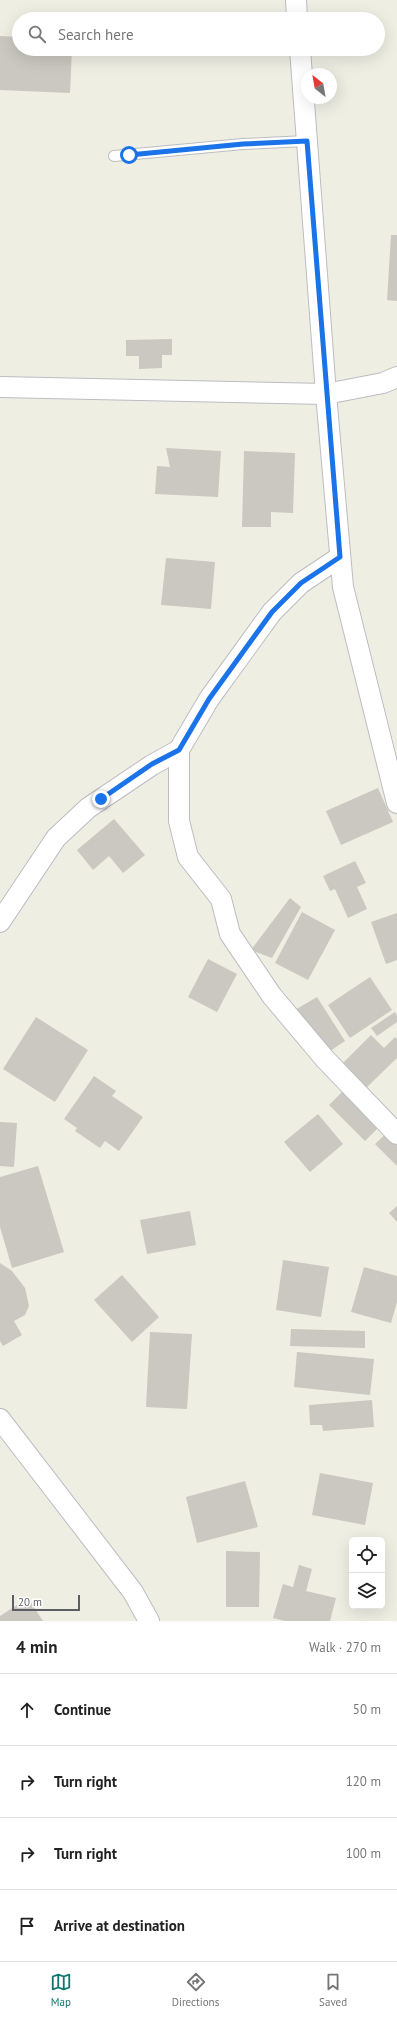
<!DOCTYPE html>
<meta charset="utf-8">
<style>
body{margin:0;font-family:"PT Sans",sans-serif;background:#f2f2f2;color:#222}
.controls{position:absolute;right:12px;bottom:12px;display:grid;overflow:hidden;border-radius:6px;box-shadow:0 4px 16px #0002}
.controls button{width:36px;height:36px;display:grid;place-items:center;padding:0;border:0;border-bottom:1px solid #e0e0e0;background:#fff;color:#222;font:20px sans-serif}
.compass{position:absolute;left:301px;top:68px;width:36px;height:36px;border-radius:50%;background:#fff;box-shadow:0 4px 16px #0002;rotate:329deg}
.scale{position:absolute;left:12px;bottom:10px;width:68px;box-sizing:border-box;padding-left:4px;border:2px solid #5b5e65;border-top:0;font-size:11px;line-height:14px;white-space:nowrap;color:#5b5e65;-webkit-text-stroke:3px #fff;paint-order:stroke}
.stop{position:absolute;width:12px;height:12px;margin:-9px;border:3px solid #1a73e8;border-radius:50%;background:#fff}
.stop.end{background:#1a73e8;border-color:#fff;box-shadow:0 1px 4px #0008}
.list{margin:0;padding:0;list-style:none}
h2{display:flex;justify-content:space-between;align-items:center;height:52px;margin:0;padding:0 16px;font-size:17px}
h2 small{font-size:13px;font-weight:400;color:#767676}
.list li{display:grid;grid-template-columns:26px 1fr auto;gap:12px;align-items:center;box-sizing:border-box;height:72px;padding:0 16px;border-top:1px solid #e0e0e0}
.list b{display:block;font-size:15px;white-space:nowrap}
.list em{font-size:13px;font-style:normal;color:#767676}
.icon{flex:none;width:22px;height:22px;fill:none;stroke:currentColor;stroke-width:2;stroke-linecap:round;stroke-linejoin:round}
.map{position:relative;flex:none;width:397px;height:1621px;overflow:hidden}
.search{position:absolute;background:#fff;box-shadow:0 4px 16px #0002;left:12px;right:12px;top:12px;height:44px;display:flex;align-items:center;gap:10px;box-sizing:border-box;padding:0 14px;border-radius:22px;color:#767676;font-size:15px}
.sheet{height:340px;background:#fff}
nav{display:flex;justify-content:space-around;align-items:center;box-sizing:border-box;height:56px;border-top:1px solid #e0e0e0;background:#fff;font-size:11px;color:#767676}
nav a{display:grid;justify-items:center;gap:2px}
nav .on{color:#0f766e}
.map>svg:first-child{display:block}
.building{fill:#cac8c0}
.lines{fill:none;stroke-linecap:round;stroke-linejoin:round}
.service-casing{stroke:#bbbdc3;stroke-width:12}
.minor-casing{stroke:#bbbdc3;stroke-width:22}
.service{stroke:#fff;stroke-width:10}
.minor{stroke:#fff;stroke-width:20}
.route{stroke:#1a73e8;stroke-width:5}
</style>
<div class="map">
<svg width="397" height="1621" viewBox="0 0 397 1621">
<rect width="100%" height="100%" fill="#efeee3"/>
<g class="building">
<polygon points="0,36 19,37 19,49 72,49 70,93 0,90"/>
<polygon points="391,235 397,235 397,301 387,300"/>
<polygon points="172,339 172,355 162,355 162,368 139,369 139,356 126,356 126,340"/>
<polygon points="166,448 221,451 218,497 155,494 157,466 170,467"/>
<polygon points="244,451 295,453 293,513 271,512 271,527 242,527"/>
<polygon points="166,558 215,562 211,609 161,605"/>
<polygon points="378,788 393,822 341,845 326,811"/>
<polygon points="114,819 145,855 123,873 109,856 93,870 77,850"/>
<polygon points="355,861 366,883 357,887 367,909 348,918 335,889 330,891 323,876"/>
<polygon points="290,898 301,907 272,958 251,950"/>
<polygon points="302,912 335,930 308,980 275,963"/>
<polygon points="397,913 397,960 386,964 371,922"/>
<polygon points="208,959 237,974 217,1012 188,997"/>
<polygon points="370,977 392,1010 350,1038 328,1005"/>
<polygon points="317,997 345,1041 327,1053 295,1010"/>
<polygon points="395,1012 397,1016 397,1022 377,1036 371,1028"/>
<polygon points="36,1017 88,1050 55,1102 3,1069"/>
<polygon points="371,1035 384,1048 395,1037 397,1039 397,1058 365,1089 341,1065"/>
<polygon points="94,1076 116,1091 112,1096 143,1117 119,1151 105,1141 100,1148 75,1131 77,1128 64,1119"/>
<polygon points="347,1087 383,1123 365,1141 329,1105"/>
<polygon points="318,1114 343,1144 310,1172 284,1142"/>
<polygon points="0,1122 17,1123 14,1167 0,1166"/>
<polygon points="390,1130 397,1138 397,1166 375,1144"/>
<polygon points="38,1166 64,1252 12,1268 0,1227 0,1177"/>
<polygon points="397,1206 397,1222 389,1213"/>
<polygon points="190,1211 196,1245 147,1254 140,1220"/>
<polygon points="283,1260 329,1267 321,1317 276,1310"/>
<polygon points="0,1263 12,1271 25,1288 29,1306 25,1315 14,1321 22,1335 3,1346 0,1341"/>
<polygon points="364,1267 397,1276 397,1302 391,1323 351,1312"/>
<polygon points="122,1275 159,1317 132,1342 94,1300"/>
<polygon points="291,1329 365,1331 365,1348 290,1346"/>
<polygon points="150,1332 192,1334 187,1409 146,1407"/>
<polygon points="297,1352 374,1359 370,1395 294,1387"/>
<polygon points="372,1400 374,1427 323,1431 322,1425 310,1425 309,1405"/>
<polygon points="320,1473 373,1483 365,1525 312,1515"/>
<polygon points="245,1481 258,1527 197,1543 186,1497"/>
<polygon points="226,1551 260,1552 259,1607 226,1607"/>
<polygon points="299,1565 312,1569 306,1591 336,1598 330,1621 285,1621 273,1618 283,1584 293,1587"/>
<polygon points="28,1598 43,1621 0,1621 0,1616"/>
</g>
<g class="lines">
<g class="service-casing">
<polyline id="service" points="114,156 243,144 307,141"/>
</g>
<g class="minor-casing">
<g id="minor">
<polyline points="296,0 297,19"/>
<polyline points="300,49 326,394 343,587 397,803"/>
<polyline points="0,387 326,394 383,383 397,377"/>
<polyline points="179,750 179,821 188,857 221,899 230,934 272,996 325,1059 397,1134"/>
<polyline points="0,922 56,838 88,808 152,765 179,750 209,699 272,612 301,583 340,557"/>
<polyline points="0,1419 133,1592 149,1621"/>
</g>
</g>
<use href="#service" class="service"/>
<use href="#minor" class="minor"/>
</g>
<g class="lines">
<polyline class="route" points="101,799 152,764 179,750 209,699 272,612 301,583 340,557 307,141 243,144 129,155"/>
</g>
</svg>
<div class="controls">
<button><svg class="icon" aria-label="locate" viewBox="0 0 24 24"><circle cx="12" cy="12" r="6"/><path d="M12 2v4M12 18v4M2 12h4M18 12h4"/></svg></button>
<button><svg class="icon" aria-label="layers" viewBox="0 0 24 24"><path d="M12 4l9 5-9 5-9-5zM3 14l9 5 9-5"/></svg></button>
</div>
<svg class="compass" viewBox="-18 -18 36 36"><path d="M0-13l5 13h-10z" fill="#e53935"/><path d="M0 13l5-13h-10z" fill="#767676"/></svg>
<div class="scale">20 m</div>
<div class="stop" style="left:129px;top:155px"></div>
<div class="stop end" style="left:101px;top:799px"></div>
<div class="search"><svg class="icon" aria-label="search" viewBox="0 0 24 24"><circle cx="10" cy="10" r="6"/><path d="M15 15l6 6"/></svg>Search here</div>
</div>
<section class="sheet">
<h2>4 min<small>Walk · 270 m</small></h2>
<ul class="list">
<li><svg class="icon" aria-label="ahead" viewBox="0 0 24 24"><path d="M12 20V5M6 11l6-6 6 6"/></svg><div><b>Continue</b></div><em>50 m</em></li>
<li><svg class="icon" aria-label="right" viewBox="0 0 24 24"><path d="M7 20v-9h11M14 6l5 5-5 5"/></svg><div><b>Turn right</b></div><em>120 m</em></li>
<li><svg class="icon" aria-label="right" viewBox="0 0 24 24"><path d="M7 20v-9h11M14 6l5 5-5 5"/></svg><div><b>Turn right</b></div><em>100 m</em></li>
<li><svg class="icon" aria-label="arrive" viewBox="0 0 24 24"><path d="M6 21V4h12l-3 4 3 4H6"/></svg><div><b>Arrive at destination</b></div></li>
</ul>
</section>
<nav>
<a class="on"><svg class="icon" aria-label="map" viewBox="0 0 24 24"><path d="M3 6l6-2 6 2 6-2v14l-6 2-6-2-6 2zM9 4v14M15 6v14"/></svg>Map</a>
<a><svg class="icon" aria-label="directions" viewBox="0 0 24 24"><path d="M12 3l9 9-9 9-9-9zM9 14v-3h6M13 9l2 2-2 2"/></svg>Directions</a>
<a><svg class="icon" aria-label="saved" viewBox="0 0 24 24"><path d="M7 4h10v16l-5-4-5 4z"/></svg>Saved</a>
</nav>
